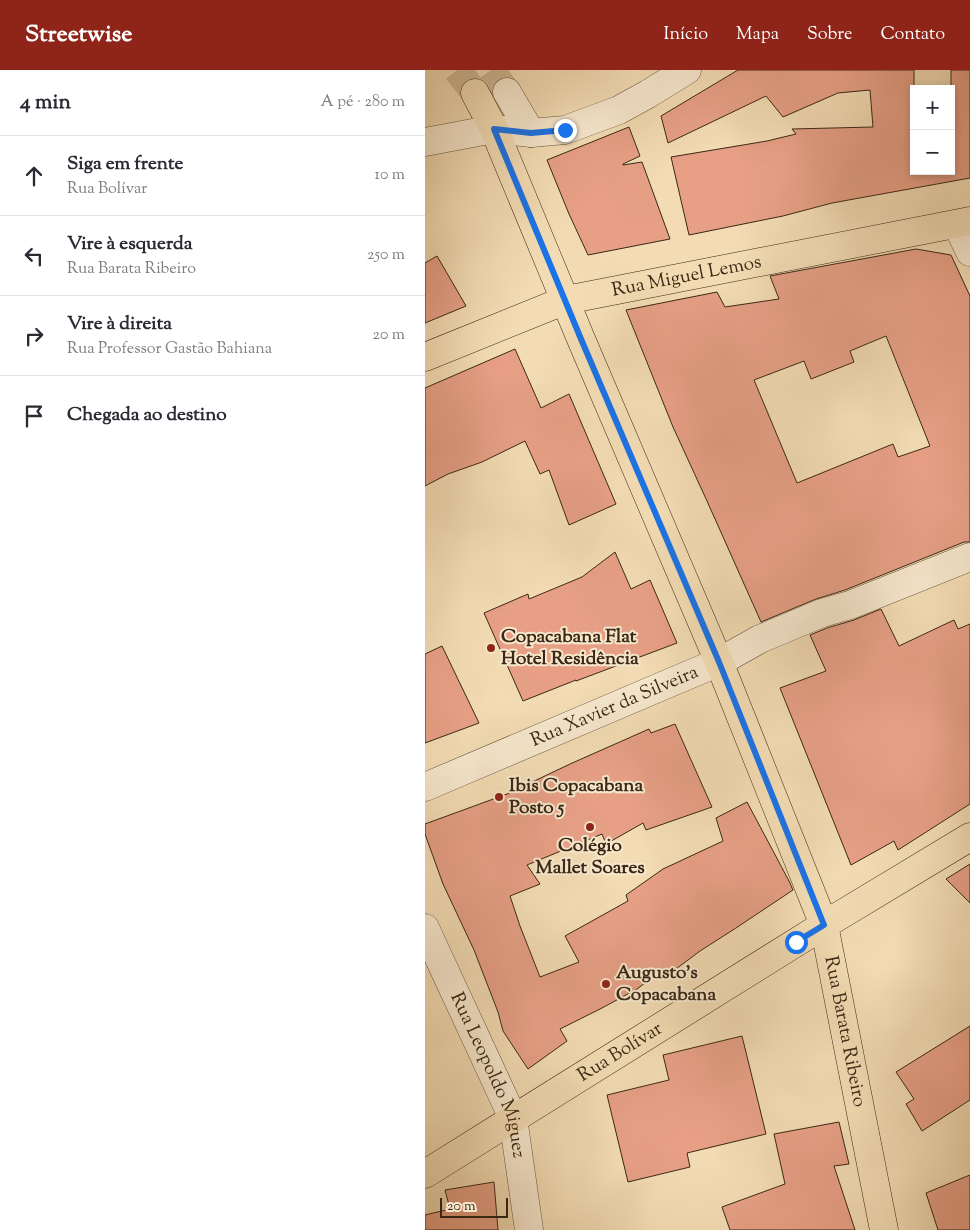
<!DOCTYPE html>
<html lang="pt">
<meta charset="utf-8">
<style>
body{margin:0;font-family:"Sorts Mill Goudy",serif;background:#f7f7f7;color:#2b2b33}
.controls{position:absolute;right:15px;top:15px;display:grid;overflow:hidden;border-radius:0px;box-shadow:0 2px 8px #0003}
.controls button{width:45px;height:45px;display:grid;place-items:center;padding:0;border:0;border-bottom:1px solid #e1e1e2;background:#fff;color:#2b2b33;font:25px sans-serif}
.scale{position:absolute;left:15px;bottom:12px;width:68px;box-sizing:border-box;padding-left:5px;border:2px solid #3a2815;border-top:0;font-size:14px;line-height:18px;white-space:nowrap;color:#3a2815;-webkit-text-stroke:4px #f7e8ce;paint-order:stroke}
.stop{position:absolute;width:15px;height:15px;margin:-11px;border:4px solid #1a73e8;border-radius:50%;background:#fff}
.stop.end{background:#1a73e8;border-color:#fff;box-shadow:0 1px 5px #0008}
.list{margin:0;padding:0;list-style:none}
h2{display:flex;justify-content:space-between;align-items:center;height:65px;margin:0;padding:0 20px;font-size:21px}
h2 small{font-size:16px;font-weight:400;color:#7c7c81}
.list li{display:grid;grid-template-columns:32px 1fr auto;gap:15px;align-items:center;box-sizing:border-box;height:80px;padding:0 20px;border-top:1px solid #e1e1e2}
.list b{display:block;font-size:19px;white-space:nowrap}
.list p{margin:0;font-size:16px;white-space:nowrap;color:#7c7c81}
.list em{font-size:16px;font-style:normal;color:#7c7c81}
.icon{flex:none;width:28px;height:28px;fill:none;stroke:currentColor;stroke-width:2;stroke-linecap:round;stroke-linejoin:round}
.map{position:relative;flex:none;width:545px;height:1160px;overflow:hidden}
header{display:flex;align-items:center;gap:30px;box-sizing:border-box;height:70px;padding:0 25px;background:#8f2418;color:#fff}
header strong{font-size:24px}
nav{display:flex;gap:28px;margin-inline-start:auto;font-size:18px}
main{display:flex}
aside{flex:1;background:#fff}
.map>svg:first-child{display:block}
.building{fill:#e7a086;stroke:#3a2815;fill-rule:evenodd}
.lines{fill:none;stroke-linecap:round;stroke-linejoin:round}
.minor-tunnel{stroke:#ceb894;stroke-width:28;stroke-dasharray:28 14;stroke-linecap:butt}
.major-tunnel{stroke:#ceb894;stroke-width:28;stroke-dasharray:28 14;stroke-linecap:butt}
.minor-casing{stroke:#68553d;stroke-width:29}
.major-casing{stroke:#3a2815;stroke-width:29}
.minor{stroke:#f7e8ce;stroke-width:28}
.major{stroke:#f3dcb4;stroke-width:28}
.route{stroke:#1a73e8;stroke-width:6}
.poi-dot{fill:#8f2418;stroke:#f7e8ce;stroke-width:2}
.labels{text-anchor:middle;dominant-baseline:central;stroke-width:4;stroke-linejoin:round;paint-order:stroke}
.street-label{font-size:19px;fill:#3a2815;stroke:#f7e8ce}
.poi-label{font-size:19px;font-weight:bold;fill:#3a2815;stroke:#f7e8ce;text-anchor:start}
</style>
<header>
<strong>Streetwise</strong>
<nav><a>Início</a><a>Mapa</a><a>Sobre</a><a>Contato</a></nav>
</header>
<main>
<aside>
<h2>4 min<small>A pé · 280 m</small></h2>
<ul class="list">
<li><svg class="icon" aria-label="ahead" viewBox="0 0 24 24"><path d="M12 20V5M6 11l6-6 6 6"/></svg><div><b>Siga em frente</b><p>Rua Bolívar</p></div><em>10 m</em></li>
<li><svg class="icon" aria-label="left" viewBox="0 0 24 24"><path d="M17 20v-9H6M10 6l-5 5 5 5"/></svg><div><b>Vire à esquerda</b><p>Rua Barata Ribeiro</p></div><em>250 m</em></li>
<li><svg class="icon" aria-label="right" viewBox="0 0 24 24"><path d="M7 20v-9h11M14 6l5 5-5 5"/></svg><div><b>Vire à direita</b><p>Rua Professor Gastão Bahiana</p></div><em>20 m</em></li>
<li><svg class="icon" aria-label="arrive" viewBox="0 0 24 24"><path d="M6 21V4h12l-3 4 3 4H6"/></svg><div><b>Chegada ao destino</b></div></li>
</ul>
</aside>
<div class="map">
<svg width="545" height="1160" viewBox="0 0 545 1160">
<rect width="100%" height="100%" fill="#f3dcb4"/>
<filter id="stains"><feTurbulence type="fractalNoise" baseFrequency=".004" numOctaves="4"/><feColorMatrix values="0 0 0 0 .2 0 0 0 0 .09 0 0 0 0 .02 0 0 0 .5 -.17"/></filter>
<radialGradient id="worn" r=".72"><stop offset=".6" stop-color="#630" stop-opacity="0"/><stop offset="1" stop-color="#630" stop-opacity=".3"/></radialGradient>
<g class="building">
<polygon points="313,0 489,0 489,101 526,101 526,0 545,0 545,108 407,133 358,146 264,165 246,87 342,71 371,64 367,59 448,57 445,20 413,23 358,47 341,26 243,73 236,46"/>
<polygon points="204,57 215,86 198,94 198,95 217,92 245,169 163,185 144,144 122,90"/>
<path d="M491,179l35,6 19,41v246h-6l-119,48 -29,9 -55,23 -54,-121 -34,-74 -47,-117 91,-18 8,15 54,-8 -9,-23zM461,266l44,110 -32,11 -5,-13 -96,39 -43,-103 50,-19 7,18 43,-17 -4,-11z"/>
<polygon points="12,186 41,236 0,253 0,193"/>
<polygon points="90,279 116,338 144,324 191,434 144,455 124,400 115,404 100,371 57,392 23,404 0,416 0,318"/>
<polygon points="190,482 206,519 225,510 252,573 151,611 151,610 98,631 59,543 103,524 104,529 157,507"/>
<polygon points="456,539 474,576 529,550 533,559 545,554 545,734 473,780 469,771 426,795 355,618 401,601 385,565 402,558 429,550"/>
<polygon points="17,576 54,653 0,673 0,584"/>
<polygon points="250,654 287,737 221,760 218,753 181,774 177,764 102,795 115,814 85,826 95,856 115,907 154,892 140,866 203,831 201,825 238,799 298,771 291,748 322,732 364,811 368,820 311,858 275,881 243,905 239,899 212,919 177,938 135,959 142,971 103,999 78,961 73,942 49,880 18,814 0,764 0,754 82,724 145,694 224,659 226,663"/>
<polygon points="545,794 545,833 521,809"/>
<polygon points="545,956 545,1030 497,1061 481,1034 489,1029 471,1002"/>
<polygon points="317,966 341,1064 262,1083 265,1097 203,1112 182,1025 244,1010 238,985"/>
<polygon points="414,1052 424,1094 409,1096 430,1160 305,1160 297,1137 360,1114 349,1064"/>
<polygon points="545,1105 545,1160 513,1160 501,1123"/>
<polygon points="69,1112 73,1160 0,1160 0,1145 25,1139 20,1120"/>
</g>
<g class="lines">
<polyline class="minor-tunnel" points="66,0 82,22"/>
<polyline class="major-tunnel" points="32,0 50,23"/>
<g class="minor-casing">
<g id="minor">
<polyline points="82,22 106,63"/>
<polyline points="0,72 69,59 106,63 140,60 194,40 223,24 262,0"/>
<polyline points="532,154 545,182"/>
<path id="s1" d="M0,717l294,-125 41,-23 62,-26 28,-8 120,-48"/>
<path id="s2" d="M0,858l88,190 16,112"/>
</g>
</g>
<g class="major-casing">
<g id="major">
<path id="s3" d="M50,23l19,36 87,210 138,323 105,263 60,305"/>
<path id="s4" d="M0,287l141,-57 404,-79"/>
<path id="s5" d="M0,1104l399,-249 146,-88"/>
</g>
</g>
<use href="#minor" class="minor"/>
<use href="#major" class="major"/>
</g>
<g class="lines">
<polyline class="route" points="140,60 106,63 69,59 156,269 294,592 399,855 371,872"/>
</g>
<g class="poi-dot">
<circle cx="66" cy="578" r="5"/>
<circle cx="74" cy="727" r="5"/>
<circle cx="165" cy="757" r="5"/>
<circle cx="181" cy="914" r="5"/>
</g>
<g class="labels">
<g class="street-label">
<text stroke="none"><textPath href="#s4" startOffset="275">Rua Miguel Lemos</textPath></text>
<text stroke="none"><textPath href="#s1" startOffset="206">Rua Xavier da Silveira</textPath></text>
<text stroke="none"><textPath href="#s3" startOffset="1011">Rua Barata Ribeiro</textPath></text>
<text stroke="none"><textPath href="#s5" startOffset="230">Rua Bolívar</textPath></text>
<text stroke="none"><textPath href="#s2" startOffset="161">Rua Leopoldo Miguez</textPath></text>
</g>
<g class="poi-label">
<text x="76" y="567">Copacabana Flat<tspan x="76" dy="22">Hotel Residência</tspan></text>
<text x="84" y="716">Ibis Copacabana<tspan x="84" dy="22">Posto 5</tspan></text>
<text x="165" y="776" text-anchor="middle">Colégio<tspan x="165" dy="22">Mallet Soares</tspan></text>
<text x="191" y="903">Augusto's<tspan x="191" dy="22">Copacabana</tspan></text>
</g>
</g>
<rect width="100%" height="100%" filter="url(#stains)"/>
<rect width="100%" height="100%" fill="url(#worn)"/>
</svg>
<div class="controls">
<button>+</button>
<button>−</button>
</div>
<div class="scale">20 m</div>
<div class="stop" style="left:371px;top:872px"></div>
<div class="stop end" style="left:140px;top:60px"></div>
</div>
</main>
